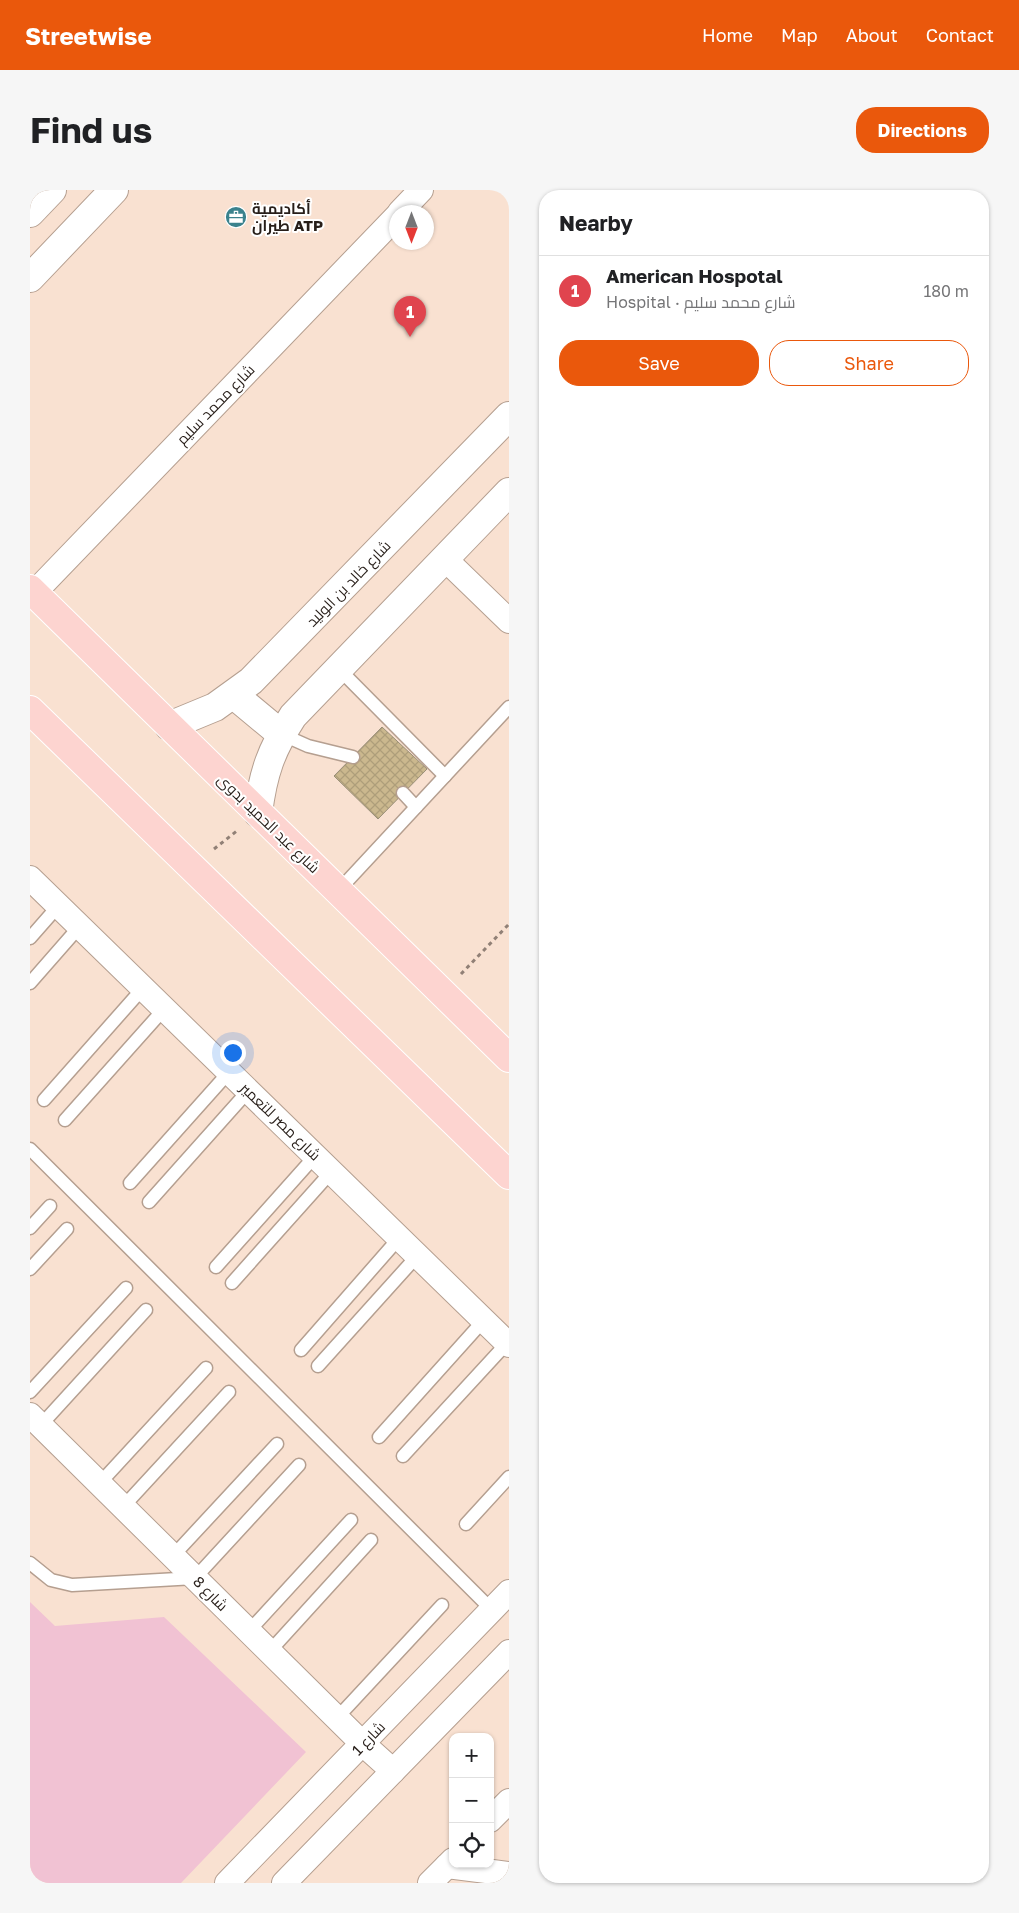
<!DOCTYPE html>
<meta charset="utf-8">
<style>
body{margin:0;font-family:"Golos Text",Cairo,sans-serif;background:#f6f6f6;color:#202124}
.controls{position:absolute;right:15px;bottom:15px;display:grid;overflow:hidden;border-radius:10px;box-shadow:0 1px 4px #0004}
.controls button{width:45px;height:45px;display:grid;place-items:center;padding:0;border:0;border-bottom:1px solid #e0e0e0;background:#fff;color:#202124;font:25px sans-serif}
.compass{position:absolute;left:359px;top:15px;width:45px;height:45px;border-radius:50%;background:#fff;box-shadow:0 1px 4px #0004;rotate:180deg}
.you{position:absolute;left:202px;top:862px;width:18px;height:18px;margin:-12px;border:4px solid #fff;border-radius:50%;background:#1a73e8;box-shadow:0 0 0 8px #1a73e833}
.badge{display:grid;place-items:center;width:32px;height:32px;border-radius:50%;background:#ea580c;color:#fff;font-size:16px;font-weight:700}
.pin{position:absolute;translate:-50% -41px;filter:drop-shadow(0 1px 2px #0008)}
.pin::after{content:'';position:absolute;top:26px;width:18px;height:15px;background:inherit;clip-path:polygon(0 0,100% 0,50% 100%)}
.list{margin:0;padding:0;list-style:none}
h2{display:flex;justify-content:space-between;align-items:center;height:65px;margin:0;padding:0 20px;font-size:21px}
h2 small{font-size:16px;font-weight:400;color:#757577}
.list li{display:grid;grid-template-columns:32px 1fr auto;gap:15px;align-items:center;box-sizing:border-box;height:70px;padding:0 20px;border-top:1px solid #e0e0e0}
.list b{display:block;font-size:19px;white-space:nowrap}
.list p{margin:0;font-size:16px;white-space:nowrap;color:#757577}
.list em{font-size:16px;font-style:normal;color:#757577}
.actions{display:flex;gap:10px;padding:15px 20px}
.actions a{flex:1;padding:11px 0;border:1px solid #ea580c;border-radius:20px;text-align:center;font-size:18px;color:#ea580c}
.actions .main{background:#ea580c;color:#fff}
.icon{flex:none;width:28px;height:28px;fill:none;stroke:currentColor;stroke-width:2;stroke-linecap:round;stroke-linejoin:round}
.map{position:relative;flex:none;width:479px;height:1693px;overflow:hidden;border-radius:20px}
header{display:flex;align-items:center;gap:30px;box-sizing:border-box;height:70px;padding:0 25px;background:#ea580c;color:#fff}
header strong{font-size:24px}
nav{display:flex;gap:28px;margin-inline-start:auto;font-size:18px}
.intro{display:flex;align-items:center;justify-content:space-between;box-sizing:border-box;height:120px;padding:0 30px}
h1{margin:0;font-size:35px}
.button{padding:12px 22px;border-radius:20px;background:#ea580c;color:#fff;font-size:18px;font-weight:700}
main{display:flex;gap:30px;padding:0 30px}
aside{flex:1;background:#fff;border-radius:20px;box-shadow:0 1px 4px #0004}
.map>svg:first-child{display:block}
.grass{fill:#f1c2d3}
.building{fill:url(#building-cross-hatch);stroke:#998f78}
.lines{fill:none;stroke-linecap:round;stroke-linejoin:round}
.lane-casing{stroke:#b59f90;stroke-width:15}
.street-casing{stroke:#b59f90;stroke-width:26}
.secondary-casing{stroke:#b59f90;stroke-width:30}
.primary-casing{stroke:#fff;stroke-width:30}
.path{stroke:#918076;stroke-width:3;stroke-dasharray:4 4;stroke-linecap:butt}
.lane{stroke:#fff;stroke-width:12}
.street{stroke:#fff;stroke-width:24}
.secondary{stroke:#fff;stroke-width:28}
.primary{stroke:#fdd4d0;stroke-width:28}
.labels{text-anchor:middle;dominant-baseline:central;stroke-width:4;stroke-linejoin:round;paint-order:stroke}
.poi-label{font-size:15px;font-weight:bold;fill:#271e19;stroke:#fff;text-anchor:start}
.street-label{font-size:15px;fill:#271e19;stroke:#fff}
</style>
<header>
<strong>Streetwise</strong>
<nav><a>Home</a><a>Map</a><a>About</a><a>Contact</a></nav>
</header>
<div class="intro"><h1>Find us</h1><a class="button">Directions</a></div>
<main>
<div class="map">
<svg width="479" height="1693" viewBox="0 0 479 1693">
<defs>
<pattern id="building-cross-hatch" width="8" height="8" patternUnits="userSpaceOnUse" patternTransform="scale(1.25)"><rect width="8" height="8" fill="#cbb88e"/><path d="M0 0l8 8M0 8l8-8" fill="none" stroke="#ae9e7a"/></pattern>
</defs>
<rect width="100%" height="100%" fill="#f9e1d1"/>
<polygon class="grass" points="0,1412 25,1436 134,1427 276,1562 151,1693 0,1693"/>
<polygon class="building" points="352,537 397,579 348,629 304,586"/>
<g class="lines">
<g class="lane-casing">
<g id="lane">
<polyline points="309,479 415,586"/>
<polyline points="251,544 278,556 323,567"/>
<polyline points="373,603 386,617"/>
<polyline points="309,700 479,517"/>
<polyline points="0,748 29,715"/>
<polyline points="0,793 50,736"/>
<polyline points="14,910 114,797"/>
<polyline points="35,930 135,818"/>
<polyline points="0,959 462,1420"/>
<polyline points="100,993 200,881"/>
<polyline points="119,1012 219,900"/>
<polyline points="0,1038 20,1016"/>
<polyline points="186,1077 286,965"/>
<polyline points="0,1079 37,1039"/>
<polyline points="202,1093 302,981"/>
<polyline points="271,1160 370,1047"/>
<polyline points="288,1176 388,1065"/>
<polyline points="0,1202 96,1098"/>
<polyline points="11,1235 116,1120"/>
<polyline points="349,1247 454,1130"/>
<polyline points="373,1266 477,1153"/>
<polyline points="70,1293 176,1178"/>
<polyline points="93,1317 199,1202"/>
<polyline points="436,1334 479,1287"/>
<polyline points="143,1366 247,1254"/>
<polyline points="0,1373 21,1390 42,1395 165,1388 269,1275"/>
<polyline points="219,1441 321,1330"/>
<polyline points="240,1461 341,1350"/>
<polyline points="307,1528 412,1415"/>
</g>
</g>
<g class="street-casing">
<g id="street">
<polyline points="370,22 391,0"/>
<polyline points="415,369 479,431"/>
<polyline points="4,403 367,26"/>
<polyline points="0,688 479,1155"/>
<polyline points="0,1225 333,1554 363,1581"/>
<polyline points="460,1630 479,1611"/>
<polyline points="417,1676 479,1684"/>
<polyline points="197,1693 479,1402"/>
<polyline points="254,1693 479,1462"/>
<polyline points="400,1693 423,1670"/>
</g>
</g>
<g class="secondary-casing">
<g id="secondary">
<polyline points="0,23 22,0"/>
<polyline points="0,88 84,0"/>
<polyline points="204,505 251,544"/>
<polyline points="139,536 185,517 221,491 479,226"/>
<path d="M228,623c5,-40 13,-63 35,-97l216,-224"/>
</g>
</g>
<g class="primary-casing">
<g id="primary">
<polyline points="0,399 479,868"/>
<polyline points="0,520 479,985"/>
</g>
</g>
<g class="path">
<polyline points="184,659 208,640"/>
<polyline points="431,784 479,734"/>
</g>
<use href="#lane" class="lane"/>
<use href="#street" class="street"/>
<use href="#secondary" class="secondary"/>
<use href="#primary" class="primary"/>
</g>
<defs>
<g id="office-disc" transform="scale(1.125)"><circle r="9.5" fill="#3b828d" stroke="#fff"/><path d="M-6-3h4V-5.5h4V-3h4V5H-6ZM-1-4.5V-3h2v-1.5ZM-6 0V1H6V0Z" fill="#fff"/></g>
</defs>
<g fill-rule="evenodd">
<use href="#office-disc" x="206" y="27"/>
</g>
<g class="labels">
<g class="poi-label">
<text x="222" y="18">أكاديمية<tspan x="222" dy="17">طيران ATP</tspan></text>
</g>
<g class="street-label">
<text transform="translate(185 214) rotate(-46)">شارع محمد سليم</text>
<text transform="translate(318 393) rotate(-46)">شارع خالد بن الوليد</text>
<text transform="translate(239 633) rotate(44)">شارع عبد الحميد بدوى</text>
<text transform="translate(251 931) rotate(44)">شارع مصر للتعمير</text>
<text transform="translate(181 1403) rotate(45)">شارع 8</text>
<text transform="translate(338 1548) rotate(-46)">شارع 1</text>
</g>
</g>
</svg>
<div class="controls">
<button>+</button>
<button>−</button>
<button><svg class="icon" aria-label="locate" viewBox="0 0 24 24"><circle cx="12" cy="12" r="6"/><path d="M12 2v4M12 18v4M2 12h4M18 12h4"/></svg></button>
</div>
<svg class="compass" viewBox="-18 -18 36 36"><path d="M0-13l5 13h-10z" fill="#e53935"/><path d="M0 13l5-13h-10z" fill="#757577"/></svg>
<div class="you"></div>
<div class="pin badge" style="left:380px;top:147px;background:#e0444e">1</div>
</div>
<aside>
<h2>Nearby<small></small></h2>
<ul class="list">
<li><span class="badge" style="background:#e0444e">1</span><div><b>American Hospotal</b><p>Hospital · شارع محمد سليم</p></div><em>180 m</em></li>
</ul>
<div class="actions"><a class="main">Save</a><a>Share</a></div>
</aside>
</main>
